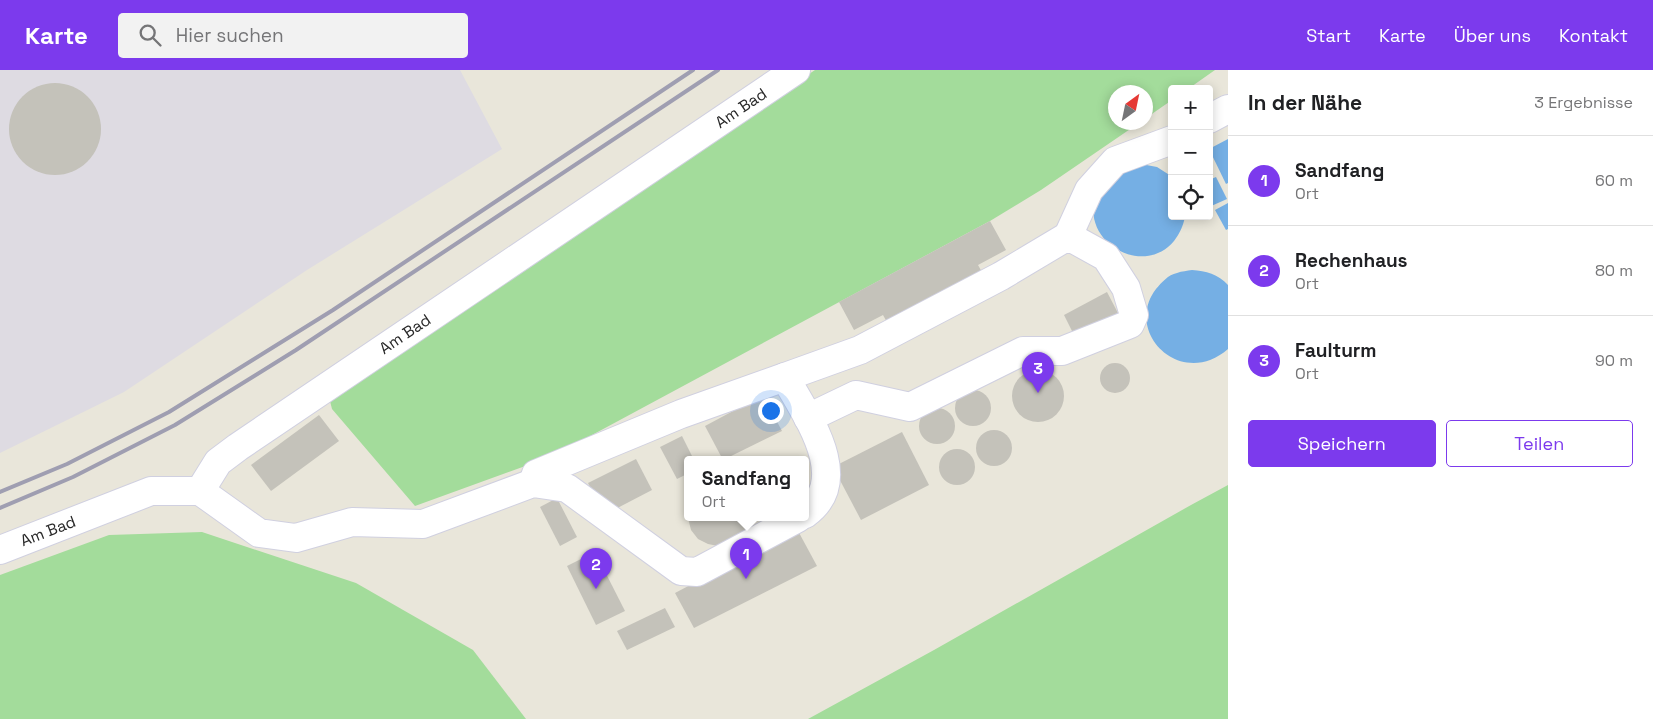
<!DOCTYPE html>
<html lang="de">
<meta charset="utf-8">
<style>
body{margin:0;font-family:"Space Grotesk",sans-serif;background:#f2f2f2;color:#202124}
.controls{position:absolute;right:15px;top:15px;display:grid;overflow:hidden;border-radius:5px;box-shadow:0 2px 12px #0003}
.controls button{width:45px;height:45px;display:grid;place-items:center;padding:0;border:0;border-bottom:1px solid #e0e0e0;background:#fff;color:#202124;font:25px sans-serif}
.compass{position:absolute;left:1108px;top:15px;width:45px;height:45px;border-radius:50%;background:#fff;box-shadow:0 2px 12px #0003;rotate:33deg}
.you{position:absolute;left:770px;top:340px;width:18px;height:18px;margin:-12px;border:4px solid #fff;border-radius:50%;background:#1a73e8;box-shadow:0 0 0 8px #1a73e833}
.badge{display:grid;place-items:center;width:32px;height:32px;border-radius:50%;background:#7c3aed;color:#fff;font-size:16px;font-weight:700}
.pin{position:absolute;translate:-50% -41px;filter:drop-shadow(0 1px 2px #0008)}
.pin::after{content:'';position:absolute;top:26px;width:18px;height:15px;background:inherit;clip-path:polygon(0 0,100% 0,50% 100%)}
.popup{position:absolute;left:684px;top:386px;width:125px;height:65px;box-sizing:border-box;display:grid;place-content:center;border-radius:5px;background:#fff;filter:drop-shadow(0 1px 4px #0005);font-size:16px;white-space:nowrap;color:#757577}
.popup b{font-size:19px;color:#202124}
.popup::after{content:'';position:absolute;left:50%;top:100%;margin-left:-10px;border:10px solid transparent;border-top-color:#fff}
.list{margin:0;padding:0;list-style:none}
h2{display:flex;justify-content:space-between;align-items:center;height:65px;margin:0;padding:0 20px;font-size:21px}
h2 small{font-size:16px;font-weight:400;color:#757577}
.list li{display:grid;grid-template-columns:32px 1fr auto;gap:15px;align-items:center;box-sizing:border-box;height:90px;padding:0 20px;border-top:1px solid #e0e0e0}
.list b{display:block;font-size:19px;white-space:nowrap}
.list p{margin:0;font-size:16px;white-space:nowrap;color:#757577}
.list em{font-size:16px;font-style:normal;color:#757577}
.actions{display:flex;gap:10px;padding:15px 20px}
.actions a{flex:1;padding:11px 0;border:1px solid #7c3aed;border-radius:5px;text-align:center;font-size:18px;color:#7c3aed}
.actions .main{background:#7c3aed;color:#fff}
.icon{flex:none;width:28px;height:28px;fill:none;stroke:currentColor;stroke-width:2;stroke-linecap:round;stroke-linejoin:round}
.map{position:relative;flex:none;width:1228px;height:649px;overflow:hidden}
header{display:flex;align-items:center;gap:30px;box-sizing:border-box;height:70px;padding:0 25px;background:#7c3aed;color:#fff}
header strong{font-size:24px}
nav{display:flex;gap:28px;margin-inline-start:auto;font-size:18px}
.search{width:350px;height:45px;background:#f2f2f2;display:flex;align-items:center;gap:12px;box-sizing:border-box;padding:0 18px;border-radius:5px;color:#757577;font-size:19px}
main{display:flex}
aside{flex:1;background:#fff}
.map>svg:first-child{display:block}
.industrial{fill:#dedbe2}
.green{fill:#a3dc9b}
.water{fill:#75afe4}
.building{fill:#c4c2ba}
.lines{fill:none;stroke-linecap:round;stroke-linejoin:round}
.minor-casing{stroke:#d0d0e0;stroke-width:30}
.minor{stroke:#fff;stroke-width:28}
.rail{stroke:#9f9eb1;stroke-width:4}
.labels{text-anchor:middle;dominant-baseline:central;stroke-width:4;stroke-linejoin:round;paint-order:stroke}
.street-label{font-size:16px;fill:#282828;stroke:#fff}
</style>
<header>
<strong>Karte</strong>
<div class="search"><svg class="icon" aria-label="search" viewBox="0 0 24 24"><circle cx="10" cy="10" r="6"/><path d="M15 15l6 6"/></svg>Hier suchen</div>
<nav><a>Start</a><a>Karte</a><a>Über uns</a><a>Kontakt</a></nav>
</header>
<main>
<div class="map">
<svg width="1228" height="649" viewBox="0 0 1228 649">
<rect width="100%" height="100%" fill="#e9e6da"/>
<polygon class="industrial" points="0,0 460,0 502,79 307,200 124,322 0,383"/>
<g class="green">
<polygon points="815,0 1215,0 1188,19 1172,19 1172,30 1146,48 1146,22 1116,22 1116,52 1139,53 1041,120 990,151 553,386 415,436 332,339 329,327"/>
<polygon points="1228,415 1228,649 808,649 934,580 1191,435"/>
<polygon points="202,462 356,513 473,580 526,649 0,649 0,505 109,465"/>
</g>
<g class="water">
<polygon points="1228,69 1228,113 1226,114 1209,79"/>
<path d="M1141,94l16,3 14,9 1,40 13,1c-2,9 -5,16 -11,24 -29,35 -88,5 -80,-39 1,-5 5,-9 7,-13 3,-5 7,-13 11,-16 8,-5 20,-7 29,-9z"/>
<polygon points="1216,107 1227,129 1209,137 1209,110"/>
<polygon points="1228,133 1228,159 1226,160 1215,140"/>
<path d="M1192,200c14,1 26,4 36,15v64c-47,41 -105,-17 -72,-60 6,-7 12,-14 21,-16 5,-2 10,-2 15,-3z"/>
</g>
<g class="building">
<circle cx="55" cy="59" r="46"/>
<polygon points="990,151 1006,180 978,195 983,204 888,254 883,245 854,260 839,232"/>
<polygon points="1107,222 1119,245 1075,267 1064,245"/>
<circle cx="1115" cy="308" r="15"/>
<circle cx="1038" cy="326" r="26"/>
<circle cx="973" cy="338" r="18"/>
<polygon points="763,325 782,361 723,390 705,356"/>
<circle cx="937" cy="356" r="18"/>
<polygon points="319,345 339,371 271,421 251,395"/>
<circle cx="994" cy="378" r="18"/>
<polygon points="902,362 929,415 861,450 833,397"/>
<polygon points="682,366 694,390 687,390 687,404 677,409 660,377"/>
<circle cx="957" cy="397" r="18"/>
<polygon points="636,389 652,420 604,445 588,413"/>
<polygon points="557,428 577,467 560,476 540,437"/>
<polygon points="688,448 749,448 749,451 745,461 718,476 708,474 698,469 691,460"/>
<polygon points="797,459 817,496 694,558 675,523"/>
<polygon points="595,482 625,541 596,555 567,496"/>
<polygon points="665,538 675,557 627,580 617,561"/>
</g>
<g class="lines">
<g class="minor-casing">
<g id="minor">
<polyline points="1209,49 1228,39"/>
<polyline points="1068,166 1089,120 1115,91 1172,70"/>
<polyline points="785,307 860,280 1001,206 1068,166 1106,187 1126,218 1134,245 1130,254 1062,281 1023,281 910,337 856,325 808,348"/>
<path d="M533,413l3,-9 145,-60 104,-37c20,37 69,102 20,137"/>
<polyline points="200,421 218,392 238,377 796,0"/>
<polyline points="200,421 259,463 296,468 352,452 423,454 533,413 567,418 681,501 697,502 798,448"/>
<polyline points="0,480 151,421 200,421"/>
</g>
</g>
<use href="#minor" class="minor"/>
<g class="rail">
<polyline points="0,422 67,394 169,342 333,240 693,0"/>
<polyline points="0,438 73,407 175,355 296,280 718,0"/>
</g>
</g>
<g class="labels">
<g class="street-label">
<text transform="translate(741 38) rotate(-34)">Am Bad</text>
<text transform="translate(405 264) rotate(-34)">Am Bad</text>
<text transform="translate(48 461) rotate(-21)">Am Bad</text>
</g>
</g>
</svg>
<div class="controls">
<button>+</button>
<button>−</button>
<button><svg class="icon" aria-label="locate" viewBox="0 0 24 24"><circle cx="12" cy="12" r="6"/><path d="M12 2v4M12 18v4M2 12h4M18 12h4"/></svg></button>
</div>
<svg class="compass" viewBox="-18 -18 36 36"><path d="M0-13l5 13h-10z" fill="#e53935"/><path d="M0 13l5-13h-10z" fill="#757577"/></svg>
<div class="you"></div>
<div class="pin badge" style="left:746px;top:509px">1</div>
<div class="popup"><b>Sandfang</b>Ort</div>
<div class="pin badge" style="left:596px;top:519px">2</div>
<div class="pin badge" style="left:1038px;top:323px">3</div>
</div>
<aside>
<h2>In der Nähe<small>3 Ergebnisse</small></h2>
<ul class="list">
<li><span class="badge">1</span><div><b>Sandfang</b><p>Ort</p></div><em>60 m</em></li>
<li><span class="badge">2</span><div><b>Rechenhaus</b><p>Ort</p></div><em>80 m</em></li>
<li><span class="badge">3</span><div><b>Faulturm</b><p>Ort</p></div><em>90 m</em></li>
</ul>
<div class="actions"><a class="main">Speichern</a><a>Teilen</a></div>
</aside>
</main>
